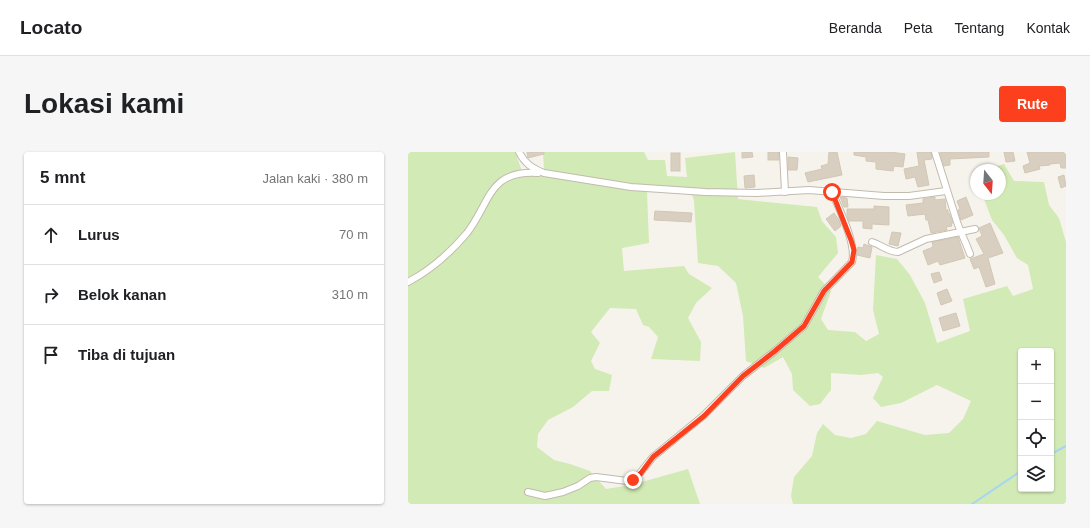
<!DOCTYPE html>
<html lang="id">
<meta charset="utf-8">
<style>
body{margin:0;font-family:Helvetica,sans-serif;background:#f6f6f6;color:#202124}
.controls{position:absolute;right:12px;bottom:12px;display:grid;overflow:hidden;border-radius:4px;box-shadow:0 1px 3px #0004}
.controls button{width:36px;height:36px;display:grid;place-items:center;padding:0;border:0;border-bottom:1px solid #e0e0e0;background:#fff;color:#202124;font:20px sans-serif}
.compass{position:absolute;left:562px;top:12px;width:36px;height:36px;border-radius:50%;background:#fff;box-shadow:0 1px 3px #0004;rotate:163deg}
.stop{position:absolute;width:12px;height:12px;margin:-9px;border:3px solid #fc3f1d;border-radius:50%;background:#fff}
.stop.end{background:#fc3f1d;border-color:#fff;box-shadow:0 1px 4px #0008}
.list{margin:0;padding:0;list-style:none}
h2{display:flex;justify-content:space-between;align-items:center;height:52px;margin:0;padding:0 16px;font-size:17px}
h2 small{font-size:13px;font-weight:400;color:#757577}
.list li{display:grid;grid-template-columns:26px 1fr auto;gap:12px;align-items:center;box-sizing:border-box;height:60px;padding:0 16px;border-top:1px solid #e0e0e0}
.list b{display:block;font-size:15px;white-space:nowrap}
.list em{font-size:13px;font-style:normal;color:#757577}
.icon{flex:none;width:22px;height:22px;fill:none;stroke:currentColor;stroke-width:2;stroke-linecap:round;stroke-linejoin:round}
.map{position:relative;flex:none;width:658px;height:352px;overflow:hidden;border-radius:4px}
header{display:flex;align-items:center;gap:24px;box-sizing:border-box;height:56px;padding:0 20px;background:#fff;border-bottom:1px solid #e0e0e0}
header strong{font-size:19px}
nav{display:flex;gap:22px;margin-inline-start:auto;font-size:14px}
.intro{display:flex;align-items:center;justify-content:space-between;box-sizing:border-box;height:96px;padding:0 24px}
h1{margin:0;font-size:28px}
.button{padding:10px 18px;border-radius:4px;background:#fc3f1d;color:#fff;font-size:14px;font-weight:700}
main{display:flex;gap:24px;padding:0 24px}
aside{flex:1;background:#fff;border-radius:4px;box-shadow:0 1px 3px #0004}
.map>svg:first-child{display:block}
.green{fill:#d2eab5;fill-rule:evenodd}
.lines{fill:none;stroke-linecap:round;stroke-linejoin:round}
.stream{stroke:#a9d4f2;stroke-width:2}
.building{fill:#d8cfc1;stroke:#d3c7b4}
.minor-casing{stroke:#c2bbae;stroke-width:8}
.minor{stroke:#fff;stroke-width:6}
.route{stroke:#fc3f1d;stroke-width:5}
</style>
<header>
<strong>Locato</strong>
<nav><a>Beranda</a><a>Peta</a><a>Tentang</a><a>Kontak</a></nav>
</header>
<div class="intro"><h1>Lokasi kami</h1><a class="button">Rute</a></div>
<main>
<aside>
<h2>5 mnt<small>Jalan kaki · 380 m</small></h2>
<ul class="list">
<li><svg class="icon" aria-label="ahead" viewBox="0 0 24 24"><path d="M12 20V5M6 11l6-6 6 6"/></svg><div><b>Lurus</b></div><em>70 m</em></li>
<li><svg class="icon" aria-label="right" viewBox="0 0 24 24"><path d="M7 20v-9h11M14 6l5 5-5 5"/></svg><div><b>Belok kanan</b></div><em>310 m</em></li>
<li><svg class="icon" aria-label="arrive" viewBox="0 0 24 24"><path d="M6 21V4h12l-3 4 3 4H6"/></svg><div><b>Tiba di tujuan</b></div></li>
</ul>
</aside>
<div class="map">
<svg width="658" height="352" viewBox="0 0 658 352">
<rect width="100%" height="100%" fill="#f6f3ec"/>
<path class="green" d="M0,0h107l7,19 22,-1 -1,-18h101l4,8h17l2,16 20,1 -2,-19 50,-6 3,47 79,8 5,14 14,16 2,16 -20,24 13,14 -10,28 7,11 27,2 11,9 13,-7 -6,-24 3,-55 21,4 13,16 15,28 12,40 33,-12 -7,-32 44,-13 6,10 20,-7 -5,-24 -11,-7 -13,-23 -12,-15 -10,-26h18v-24h-17l21,-6 10,17 30,1 5,23 10,13 7,24v262h-273l-2,-8 3,-19 18,-21 5,-23 6,-9 12,11 16,3 15,-4 11,-13 48,14 24,-2 14,-14 8,-18 -34,-16 -36,18 -20,4 -8,-9 10,-21 -5,-4 -17,2 -30,-2v17l-11,14 -10,2 -17,-16 -1,-16 -9,-17 -19,11 -18,-7 -3,-45 -7,-33 -18,-17 -20,-3 -4,-62 -3,-10h-44l2,52 -27,5 2,23 60,-5 5,8 23,14 -16,15 -8,15 13,24 -1,19 -49,-2 7,-22 -9,-10 -6,-2 -7,-16 -26,-1 -19,24 9,11 -9,18 4,8 17,6 -3,16h-17l-19,16 -25,13 -10,14 -1,13 17,13 16,4 20,7 16,18 25,-4 57,-16 12,35h-292zM613,199h30v138h-30z"/>
<g class="lines">
<g class="stream">
<polyline points="643,302 658,294"/>
<polyline points="564,352 613,319"/>
</g>
</g>
<g class="building">
<polygon points="119,0 136,0 136,2 120,6"/>
<polygon points="334,0 344,0 345,5 334,6"/>
<rect x="360" y="0" width="11" height="8"/>
<polygon points="421,0 429,0 434,23 400,30 397,21 414,17 413,14 420,12"/>
<polygon points="446,0 482,0 497,2 495,15 486,14 485,19 468,17 468,10 458,9 458,5 446,3"/>
<polygon points="509,0 523,0 524,7 516,8 521,33 510,35 507,25 498,27 496,17 511,14"/>
<polygon points="532,0 581,0 581,5 542,7 542,13 536,14"/>
<polygon points="596,0 605,0 607,9 598,10"/>
<polygon points="619,0 658,0 658,16 653,16 652,11 642,12 642,13 631,14 632,17 617,21 615,14 622,11"/>
<rect x="263" y="1" width="9" height="18"/>
<polygon points="380,5 390,6 389,18 380,18"/>
<polygon points="346,23 347,35 337,36 336,24"/>
<polygon points="656,23 658,34 653,36 650,25"/>
<polygon points="432,45 439,46 440,55 436,55"/>
<polygon points="527,45 527,48 537,47 538,58 540,58 540,61 541,61 545,71 543,71 544,74 538,75 539,78 523,81 520,68 518,68 517,62 500,64 498,53 515,51 515,47"/>
<polygon points="558,45 565,63 553,68 550,58 552,57 549,49"/>
<polygon points="466,54 481,55 481,73 464,72 464,77 455,76 455,69 441,69 439,62 439,57 466,57"/>
<polygon points="247,59 284,61 283,70 246,68"/>
<polygon points="426,61 431,68 433,74 427,79 418,67"/>
<polygon points="582,71 595,101 580,106 587,132 578,135 571,115 566,117 562,107 576,102 568,87 574,84 571,76"/>
<polygon points="484,80 493,81 490,94 481,92"/>
<polygon points="550,85 557,106 532,113 530,109 520,113 515,99 525,95 524,90"/>
<polygon points="456,92 464,95 462,106 449,103 450,95 455,96"/>
<polygon points="531,120 534,128 526,131 523,122"/>
<polygon points="539,137 544,149 533,153 529,141"/>
<polygon points="548,161 552,174 535,179 531,166"/>
</g>
<g class="lines">
<g class="minor-casing">
<g id="minor">
<path d="M111,0c6,12 13,16 25,21l87,14 74,5 52,1 52,-3 75,6h25l37,-5"/>
<polyline points="375,0 377,40"/>
<path d="M527,0l22,70c4,11 9,21 13,32"/>
<path d="M464,90c9,3 17,10 26,10l28,-13 49,-10"/>
<path d="M0,130c23,-12 42,-29 59,-49 24,-31 21,-63 71,-60"/>
<path d="M120,340l17,4 18,-4 15,-6 12,-8 6,-1 31,4 9,-3 17,-21 50,-41 40,-40 32,-25 29,-25 20,-35 28,-29c5,-18 -13,-53 -20,-70"/>
</g>
</g>
<use href="#minor" class="minor"/>
</g>
<g class="lines">
<polyline class="route" points="225,328 233,321 245,305 296,264 335,224 367,199 396,174 416,139 444,110 446,98 443,88 424,40"/>
</g>
</svg>
<div class="controls">
<button>+</button>
<button>−</button>
<button><svg class="icon" aria-label="locate" viewBox="0 0 24 24"><circle cx="12" cy="12" r="6"/><path d="M12 2v4M12 18v4M2 12h4M18 12h4"/></svg></button>
<button><svg class="icon" aria-label="layers" viewBox="0 0 24 24"><path d="M12 4l9 5-9 5-9-5zM3 14l9 5 9-5"/></svg></button>
</div>
<svg class="compass" viewBox="-18 -18 36 36"><path d="M0-13l5 13h-10z" fill="#e53935"/><path d="M0 13l5-13h-10z" fill="#757577"/></svg>
<div class="stop" style="left:424px;top:40px"></div>
<div class="stop end" style="left:225px;top:328px"></div>
</div>
</main>
